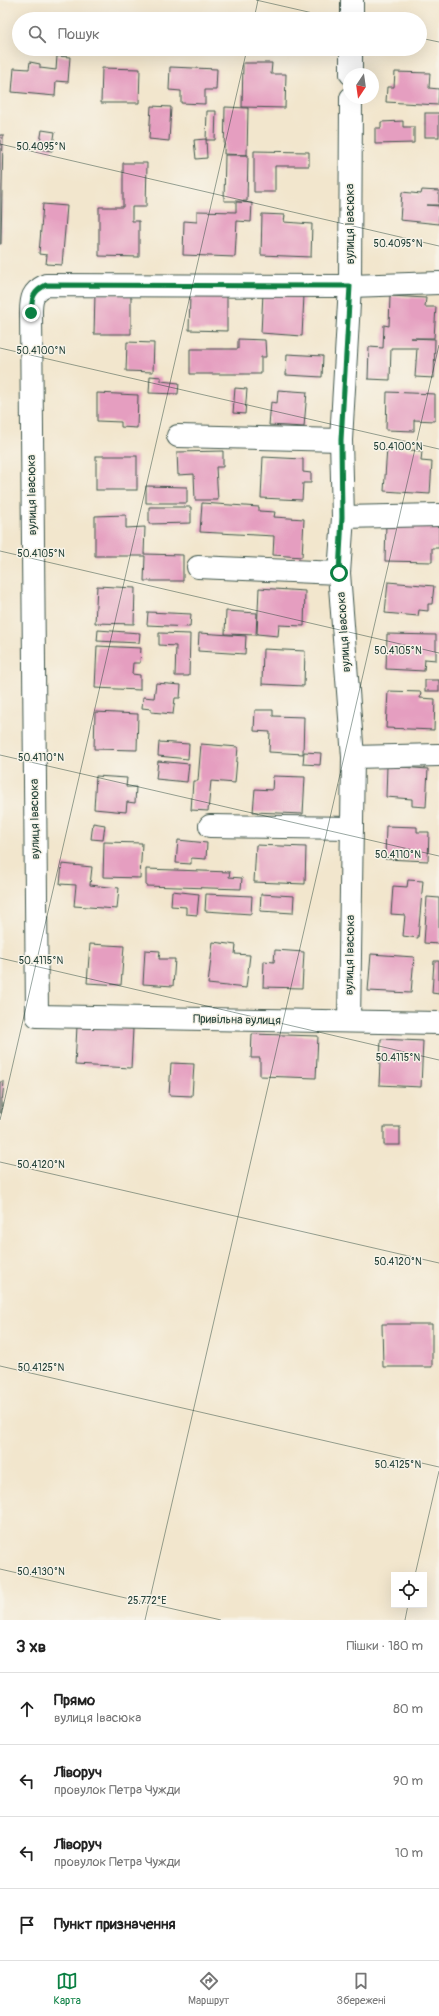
<!DOCTYPE html>
<html lang="uk">
<meta charset="utf-8">
<style>
body{margin:0;font-family:Pangolin,sans-serif;background:#f2f2f2;color:#222}
.controls{position:absolute;right:12px;bottom:12px;display:grid;overflow:hidden;border-radius:0px;box-shadow:0 4px 16px #0002}
.controls button{width:36px;height:36px;display:grid;place-items:center;padding:0;border:0;border-bottom:1px solid #e0e0e0;background:#fff;color:#222;font:20px sans-serif}
.compass{position:absolute;left:343px;top:68px;width:36px;height:36px;border-radius:50%;background:#fff;box-shadow:0 4px 16px #0002;rotate:193deg}
.stop{position:absolute;width:12px;height:12px;margin:-9px;border:3px solid #0b8043;border-radius:50%;background:#fff}
.stop.end{background:#0b8043;border-color:#fff;box-shadow:0 1px 4px #0008}
.list{margin:0;padding:0;list-style:none}
h2{display:flex;justify-content:space-between;align-items:center;height:52px;margin:0;padding:0 16px;font-size:17px}
h2 small{font-size:13px;font-weight:400;color:#767676}
.list li{display:grid;grid-template-columns:26px 1fr auto;gap:12px;align-items:center;box-sizing:border-box;height:72px;padding:0 16px;border-top:1px solid #e0e0e0}
.list b{display:block;font-size:15px;white-space:nowrap}
.list p{margin:0;font-size:13px;white-space:nowrap;color:#767676}
.list em{font-size:13px;font-style:normal;color:#767676}
.icon{flex:none;width:22px;height:22px;fill:none;stroke:currentColor;stroke-width:2;stroke-linecap:round;stroke-linejoin:round}
.map{position:relative;flex:none;width:439px;height:1620px;overflow:hidden}
.search{position:absolute;background:#fff;box-shadow:0 4px 16px #0002;left:12px;right:12px;top:12px;height:44px;display:flex;align-items:center;gap:10px;box-sizing:border-box;padding:0 14px;border-radius:22px;color:#767676;font-size:15px}
.sheet{height:340px;background:#fff}
nav{display:flex;justify-content:space-around;align-items:center;box-sizing:border-box;height:56px;border-top:1px solid #e0e0e0;background:#fff;font-size:11px;color:#767676}
nav a{display:grid;justify-items:center;gap:2px}
nav .on{color:#0b8043}
.map>svg:first-child{display:block}
.building{fill:#e59ec0}
.lines{fill:none;stroke-linecap:round;stroke-linejoin:round}
.minor-casing{stroke:#3f564b;stroke-width:24}
.minor{stroke:#fff;stroke-width:22}
.route{stroke:#0b8043;stroke-width:5}
.ticks{fill:none;stroke:#1f3d34;stroke-width:1;stroke-opacity:0.45}
.labels{text-anchor:middle;dominant-baseline:central;stroke-width:3;stroke-linejoin:round;paint-order:stroke}
.street-label{font-size:12px;fill:#1f3d34;stroke:#f7f3e8}
.ticks-label{font-size:10px;text-anchor:middle;fill:#1f3d34;stroke:#f7f3e8;stroke-width:3;stroke-linejoin:round;paint-order:stroke}
</style>
<div class="map">
<svg width="439" height="1620" viewBox="0 0 439 1620">
<rect width="100%" height="100%" fill="#f7f3e8"/>
<filter id="ink" filterUnits="userSpaceOnUse"><feTurbulence type="fractalNoise" baseFrequency=".025" numOctaves="2"/><feDisplacementMap in="SourceGraphic" scale="8" xChannelSelector="R" yChannelSelector="G"/><feConvolveMatrix kernelMatrix="1 2 1 2 8 2 1 2 1" color-interpolation-filters="sRGB"/></filter>
<filter id="wash" filterUnits="userSpaceOnUse"><feTurbulence type="fractalNoise" baseFrequency=".012" numOctaves="4" result="noise"/><feDisplacementMap in="SourceGraphic" scale="16" xChannelSelector="R" yChannelSelector="G"/><feGaussianBlur stdDeviation="0.9" result="paint"/><feColorMatrix in="noise" values="0 0 0 0 0 0 0 0 0 0 0 0 0 0 0 0 0 1.4 0 .05"/><feComposite in="paint" operator="in"/></filter>
<g filter="url(#wash)">
<rect width="100%" height="100%" fill="#f2e6cd"/>
<g id="blocks">
<g class="building">
<polygon points="57,56 70,57 68,82 56,81 55,96 12,92 14,68 29,69 30,62 40,64 40,68 56,70"/>
<polygon points="243,63 272,63 271,74 286,74 285,108 242,107"/>
<polygon points="170,67 217,69 216,90 205,90 205,104 181,103 181,91 169,90"/>
<polygon points="102,68 140,69 139,103 101,103"/>
<polygon points="395,72 430,73 429,88 439,89 438,105 386,102 387,87 394,87"/>
<polygon points="151,106 171,107 169,141 149,139"/>
<polygon points="225,107 248,108 247,155 224,154"/>
<polygon points="207,111 216,111 215,140 206,140"/>
<rect x="425" y="113" width="14" height="24"/>
<polygon points="403,121 403,127 414,127 414,143 375,144 375,128 381,128 381,122"/>
<polygon points="42,130 55,132 52,151 39,149"/>
<polygon points="0,135 3,135 1,244 0,244"/>
<polygon points="206,139 207,158 196,159 194,140"/>
<polygon points="254,151 309,152 309,166 275,166 275,192 254,192"/>
<polygon points="225,155 248,155 247,201 224,201"/>
<polygon points="123,163 147,163 146,207 132,207 132,221 139,221 139,257 99,256 99,207 123,207"/>
<polygon points="422,190 439,191 439,205 426,205 439,206 439,224 400,220 402,192 421,194"/>
<polygon points="236,202 252,203 251,222 237,221 235,257 183,255 184,221 197,222 197,211 236,212"/>
<polygon points="43,204 67,206 62,265 46,264 47,255 39,254"/>
<polygon points="262,214 285,215 284,222 312,224 311,257 261,255"/>
<polygon points="95,293 131,294 131,334 94,334"/>
<polygon points="263,293 304,295 302,336 261,333"/>
<polygon points="190,295 227,296 227,331 189,330"/>
<polygon points="390,296 426,298 425,307 436,307 434,338 410,338 435,339 434,378 415,377 417,348 391,348 390,380 368,379 369,347 383,348 384,325 389,326"/>
<polygon points="238,339 265,340 266,357 261,357 261,374 190,374 190,349 238,349"/>
<polygon points="127,342 154,343 153,372 126,371"/>
<polygon points="287,354 323,356 322,377 286,375"/>
<polygon points="150,376 161,377 161,381 179,383 178,394 149,393"/>
<polygon points="235,388 247,389 245,414 233,413"/>
<polygon points="278,390 307,392 304,427 269,425 271,402 277,403"/>
<polygon points="387,392 435,394 435,421 414,420 414,431 386,430"/>
<polygon points="97,393 138,395 137,428 121,427 121,422 97,421"/>
<polygon points="387,448 422,451 421,461 432,462 430,494 384,491"/>
<polygon points="223,451 223,467 216,467 218,500 195,500 194,474 178,475 177,452"/>
<rect x="96" y="456" width="41" height="34"/>
<polygon points="263,457 303,459 303,472 311,473 311,483 303,483 302,500 261,498"/>
<polygon points="146,486 187,487 187,503 146,503"/>
<polygon points="202,503 259,507 259,511 275,512 274,517 304,519 302,557 273,555 274,536 200,532"/>
<polygon points="149,507 191,507 191,523 149,524"/>
<polygon points="126,515 126,528 145,527 144,554 183,555 183,581 144,581 145,556 95,556 95,516"/>
<polygon points="386,522 439,523 439,548 432,548 432,562 385,561"/>
<polygon points="388,582 434,586 432,604 428,604 428,611 419,610 418,616 385,613"/>
<polygon points="97,586 135,588 134,624 95,623"/>
<polygon points="259,588 305,591 304,626 279,625 278,636 257,634"/>
<polygon points="226,611 257,613 256,635 225,634"/>
<polygon points="148,612 191,614 190,627 147,625"/>
<polygon points="98,630 140,633 139,643 97,641"/>
<polygon points="159,633 190,634 189,676 175,676 176,646 159,645"/>
<polygon points="199,633 246,636 245,654 198,651"/>
<polygon points="387,634 436,635 436,660 425,659 424,671 386,669"/>
<polygon points="97,646 141,648 140,663 133,663 132,674 140,675 140,690 95,688"/>
<polygon points="263,649 305,651 304,686 262,684"/>
<rect x="425" y="680" width="14" height="11"/>
<polygon points="156,683 181,685 180,698 175,698 173,714 151,712 151,709 142,708 143,697 154,698"/>
<polygon points="388,691 421,692 420,698 435,699 434,730 386,728"/>
<polygon points="255,710 273,710 273,716 304,717 303,754 269,752 270,732 254,731"/>
<polygon points="95,712 138,714 137,750 94,749"/>
<polygon points="159,742 189,744 188,759 158,756"/>
<polygon points="201,744 238,747 235,783 211,781 208,811 191,810 193,781 198,781"/>
<polygon points="304,752 321,753 320,765 303,764"/>
<polygon points="158,761 189,764 187,782 156,779"/>
<polygon points="387,766 428,769 426,807 412,806 412,799 386,797"/>
<polygon points="96,776 127,778 126,787 136,787 135,803 127,802 126,812 94,809"/>
<polygon points="273,776 305,777 303,814 253,812 255,789 272,790"/>
<polygon points="93,823 105,825 103,840 91,839"/>
<polygon points="386,826 417,827 417,832 429,832 428,861 385,859"/>
<polygon points="178,840 207,843 206,859 191,858 191,864 176,863"/>
<polygon points="104,842 142,843 140,878 103,877"/>
<polygon points="256,845 306,847 305,884 254,882"/>
<polygon points="62,864 92,867 90,885 119,888 117,909 74,906 76,885 60,884"/>
<polygon points="146,869 230,872 229,877 242,878 241,889 146,886"/>
<polygon points="408,880 423,881 418,938 403,936 405,915 391,914 393,886 407,887"/>
<polygon points="172,891 199,894 197,915 186,914 186,907 171,906"/>
<polygon points="206,894 252,896 251,914 205,911"/>
<polygon points="261,894 294,896 293,913 260,911"/>
<polygon points="427,897 439,898 439,944 424,943"/>
<polygon points="213,942 236,945 235,954 250,955 246,988 208,984"/>
<polygon points="90,944 124,946 121,985 87,983"/>
<polygon points="145,950 160,951 159,959 175,959 173,986 143,984"/>
<polygon points="275,950 304,952 302,988 263,987 264,961 274,962"/>
<polygon points="371,954 414,957 411,993 368,991"/>
<polygon points="434,961 439,961 439,994 432,993"/>
<polygon points="77,1026 133,1029 131,1068 75,1065"/>
<polygon points="252,1034 318,1036 316,1078 260,1076 260,1058 251,1058"/>
<polygon points="381,1039 423,1041 421,1087 379,1085"/>
<polygon points="171,1063 194,1064 192,1096 169,1095"/>
<polygon points="0,1082 4,1082 1,1113 0,1113"/>
<rect x="384" y="1127" width="16" height="18"/>
<polygon points="382,1324 432,1324 432,1367 383,1367"/>
</g>
</g>
</g>
<g filter="url(#ink)">
<use href="#blocks" fill-opacity="0" stroke="#3f564b" stroke-width="1"/>
<g class="lines">
<g class="minor-casing">
<g id="minor">
<polyline points="352,19 352,0"/>
<polyline points="351,74 351,49"/>
<path d="M439,283l-89,3 -304,-1c-14,7 -15,13 -15,28l6,703 402,7"/>
<polyline points="178,436 341,440"/>
<polyline points="343,517 439,515"/>
<polyline points="198,567 339,573"/>
<polyline points="353,757 439,755"/>
<polyline points="210,826 352,828"/>
<polyline points="349,1021 353,757 339,573 343,517 341,440 350,286 351,98"/>
</g>
</g>
<use href="#minor" class="minor"/>
</g>
</g>
<g class="lines" filter="url(#ink)">
<path class="route" d="M31,313c1,-15 1,-21 15,-28l304,1 -9,154 1,77 -3,56"/>
</g>
<path class="ticks" d="M256,0l83,19M254,19l4,-19M420,38l19,4M0,144l439,102M0,348l439,101M0,551l439,102M0,755l439,101M0,958l439,102M0,1120l247,-1071M0,1162l439,101M0,1366l439,101M0,1569l221,51M415,1575l24,-104M145,1620l294,-1275M405,1620l3,-15"/>
<g class="labels">
<g class="street-label">
<text transform="translate(350 224) rotate(-90)">вулиця Івасюка</text>
<text transform="translate(32 495) rotate(-91)">вулиця Івасюка</text>
<text transform="translate(344 632) rotate(-94)">вулиця Івасюка</text>
<text transform="translate(35 819) rotate(-91)">вулиця Івасюка</text>
<text transform="translate(350 955) rotate(-89)">вулиця Івасюка</text>
<text transform="translate(237 1020) rotate(1)">Привільна вулиця</text>
</g>
</g>
<g class="ticks-label">
<text x="41" y="150">50.4095°N</text>
<text x="398" y="247">50.4095°N</text>
<text x="41" y="354">50.4100°N</text>
<text x="398" y="450">50.4100°N</text>
<text x="41" y="557">50.4105°N</text>
<text x="398" y="654">50.4105°N</text>
<text x="41" y="761">50.4110°N</text>
<text x="398" y="858">50.4110°N</text>
<text x="41" y="964">50.4115°N</text>
<text x="398" y="1061">50.4115°N</text>
<text x="41" y="1168">50.4120°N</text>
<text x="398" y="1265">50.4120°N</text>
<text x="41" y="1371">50.4125°N</text>
<text x="398" y="1468">50.4125°N</text>
<text x="41" y="1575">50.4130°N</text>
<text x="147" y="1604">25.772°E</text>
</g>
</svg>
<div class="controls">
<button><svg class="icon" aria-label="locate" viewBox="0 0 24 24"><circle cx="12" cy="12" r="6"/><path d="M12 2v4M12 18v4M2 12h4M18 12h4"/></svg></button>
</div>
<svg class="compass" viewBox="-18 -18 36 36"><path d="M0-13l5 13h-10z" fill="#e53935"/><path d="M0 13l5-13h-10z" fill="#767676"/></svg>
<div class="stop" style="left:339px;top:573px"></div>
<div class="stop end" style="left:31px;top:313px"></div>
<div class="search"><svg class="icon" aria-label="search" viewBox="0 0 24 24"><circle cx="10" cy="10" r="6"/><path d="M15 15l6 6"/></svg>Пошук</div>
</div>
<section class="sheet">
<h2>3 хв<small>Пішки · 180 m</small></h2>
<ul class="list">
<li><svg class="icon" aria-label="ahead" viewBox="0 0 24 24"><path d="M12 20V5M6 11l6-6 6 6"/></svg><div><b>Прямо</b><p>вулиця Івасюка</p></div><em>80 m</em></li>
<li><svg class="icon" aria-label="left" viewBox="0 0 24 24"><path d="M17 20v-9H6M10 6l-5 5 5 5"/></svg><div><b>Ліворуч</b><p>провулок Петра Чужди</p></div><em>90 m</em></li>
<li><svg class="icon" aria-label="left" viewBox="0 0 24 24"><path d="M17 20v-9H6M10 6l-5 5 5 5"/></svg><div><b>Ліворуч</b><p>провулок Петра Чужди</p></div><em>10 m</em></li>
<li><svg class="icon" aria-label="arrive" viewBox="0 0 24 24"><path d="M6 21V4h12l-3 4 3 4H6"/></svg><div><b>Пункт призначення</b></div></li>
</ul>
</section>
<nav>
<a class="on"><svg class="icon" aria-label="map" viewBox="0 0 24 24"><path d="M3 6l6-2 6 2 6-2v14l-6 2-6-2-6 2zM9 4v14M15 6v14"/></svg>Карта</a>
<a><svg class="icon" aria-label="directions" viewBox="0 0 24 24"><path d="M12 3l9 9-9 9-9-9zM9 14v-3h6M13 9l2 2-2 2"/></svg>Маршрут</a>
<a><svg class="icon" aria-label="saved" viewBox="0 0 24 24"><path d="M7 4h10v16l-5-4-5 4z"/></svg>Збережені</a>
</nav>
